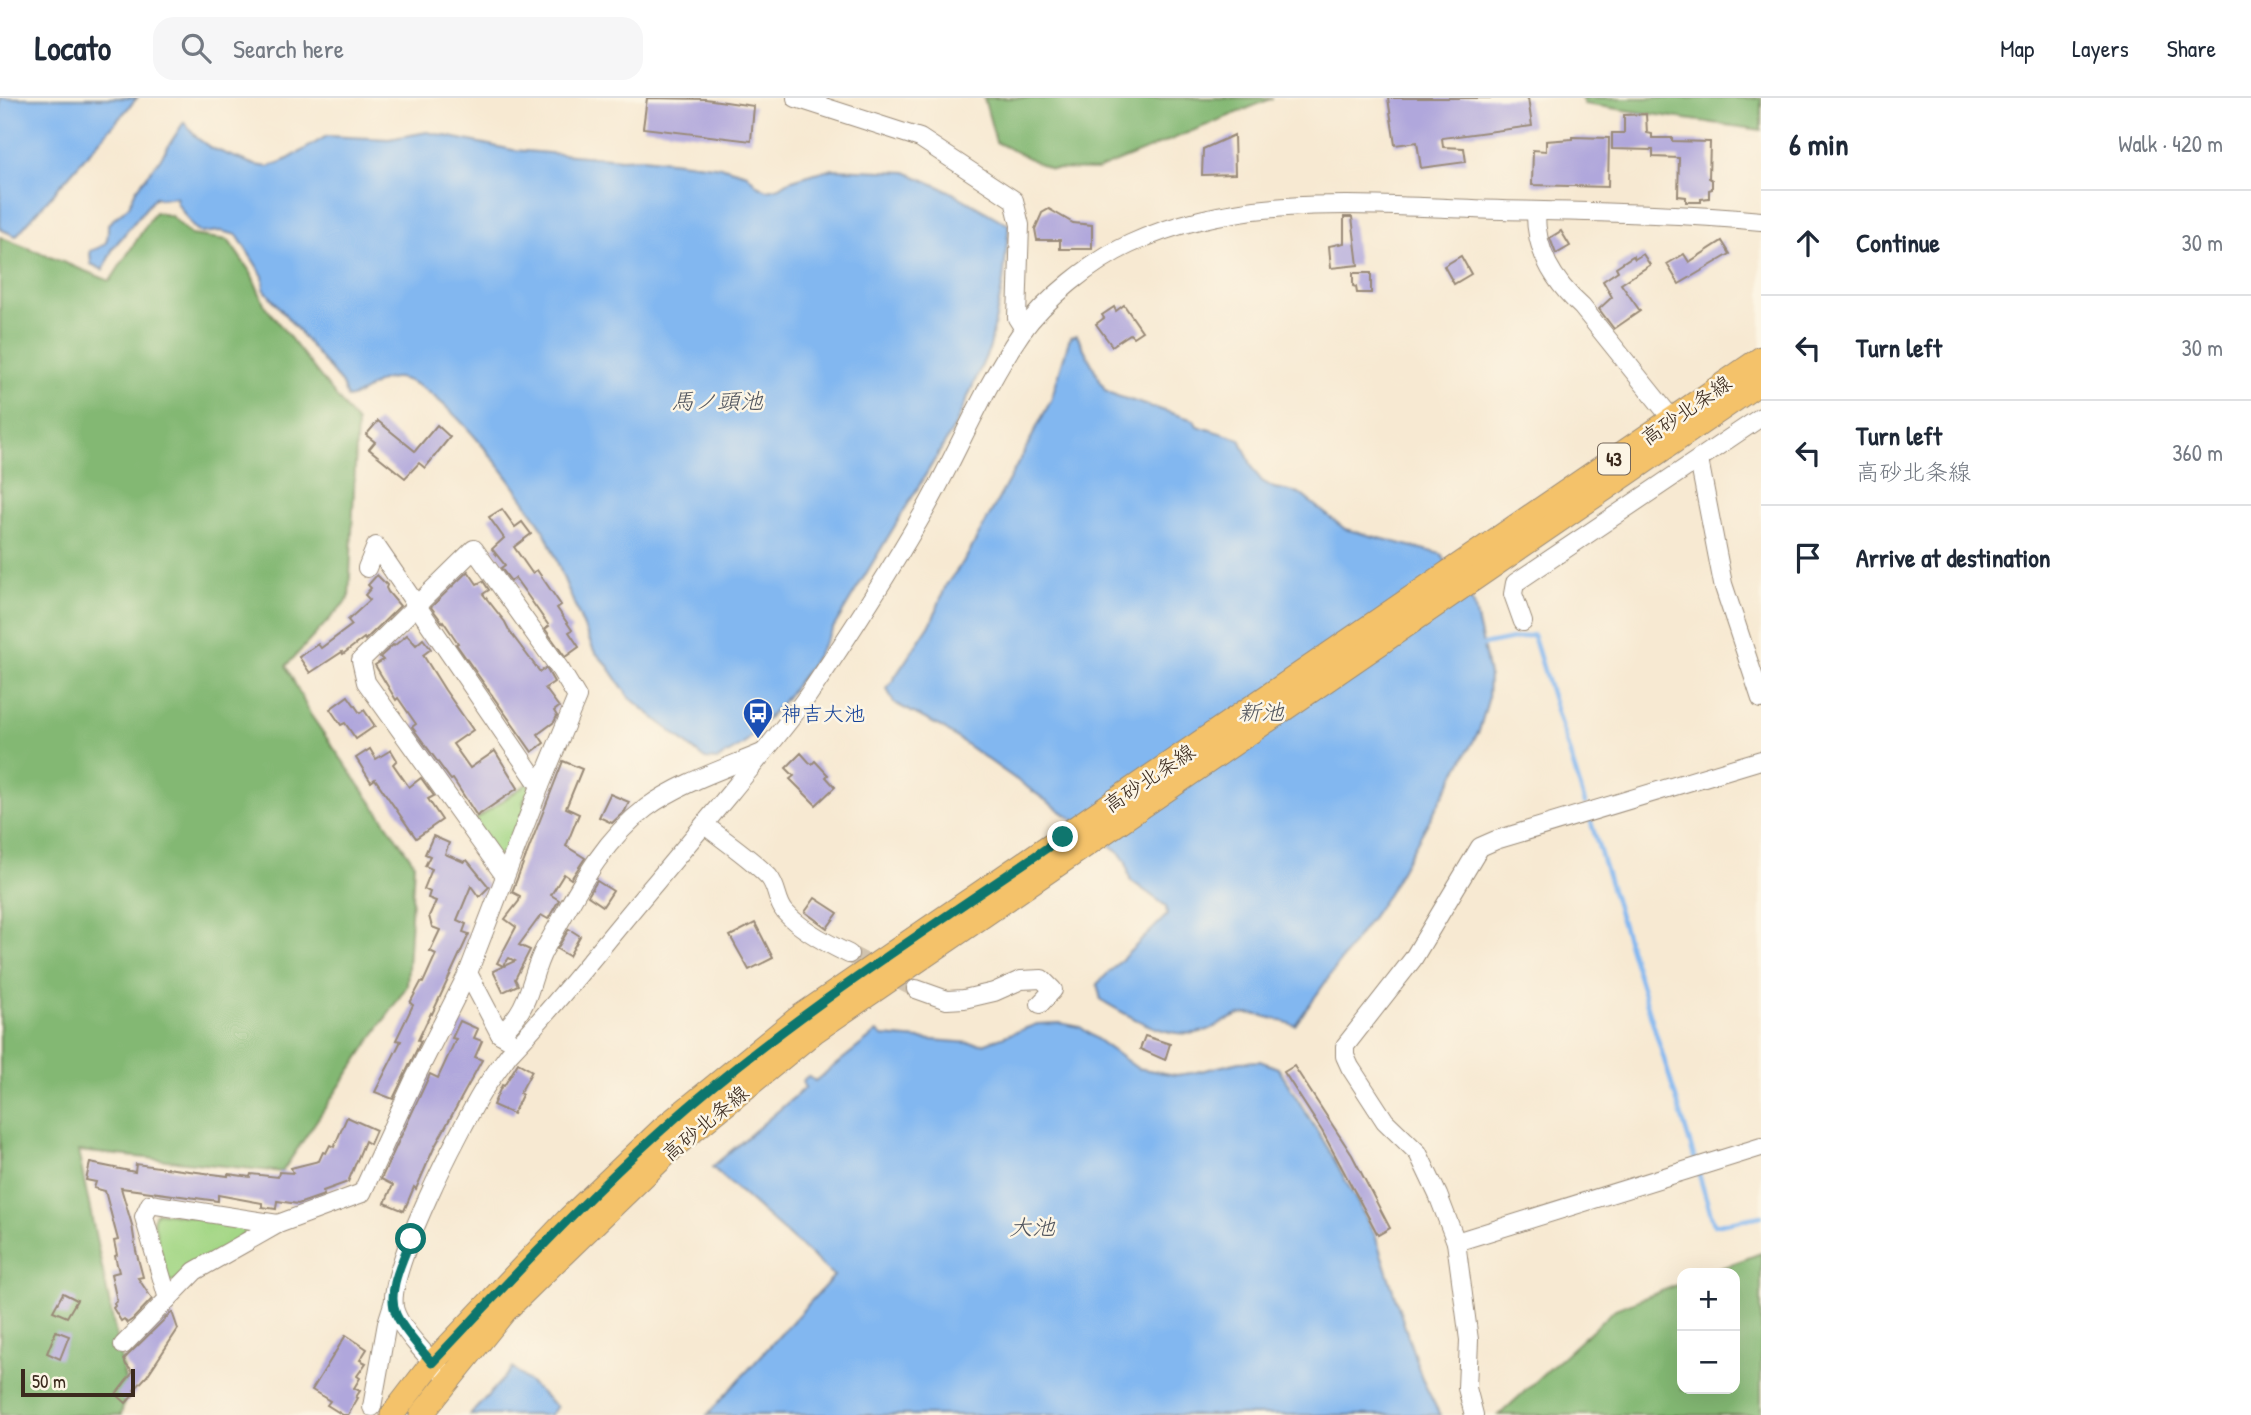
<!DOCTYPE html>
<meta charset="utf-8">
<style>
body{margin:0;font-family:"Patrick Hand","Klee One",sans-serif;background:#f6f6f7;color:#1f2937}
.controls{position:absolute;right:21px;bottom:21px;display:grid;overflow:hidden;border-radius:14px;box-shadow:0 7px 28px #0002}
.controls button{width:63px;height:63px;display:grid;place-items:center;padding:0;border:0;border-bottom:2px solid #e0e1e3;background:#fff;color:#1f2937;font:35px sans-serif}
.scale{position:absolute;left:21px;bottom:18px;width:114px;box-sizing:border-box;padding-left:7px;border:4px solid #3b2a1e;border-top:0;font-size:19px;line-height:24px;white-space:nowrap;color:#3b2a1e;-webkit-text-stroke:5px #fcf5e5;paint-order:stroke}
.stop{position:absolute;width:21px;height:21px;margin:-16px;border:5px solid #0f766e;border-radius:50%;background:#fff}
.stop.end{background:#0f766e;border-color:#fff;box-shadow:0 2px 7px #0008}
.list{margin:0;padding:0;list-style:none}
h2{display:flex;justify-content:space-between;align-items:center;height:91px;margin:0;padding:0 28px;font-size:30px}
h2 small{font-size:23px;font-weight:400;color:#747a83}
.list li{display:grid;grid-template-columns:46px 1fr auto;gap:21px;align-items:center;box-sizing:border-box;height:105px;padding:0 28px;border-top:2px solid #e0e1e3}
.list b{display:block;font-size:26px;white-space:nowrap}
.list p{margin:0;font-size:23px;white-space:nowrap;color:#747a83}
.list em{font-size:23px;font-style:normal;color:#747a83}
.icon{flex:none;width:38px;height:38px;fill:none;stroke:currentColor;stroke-width:2;stroke-linecap:round;stroke-linejoin:round}
.map{position:relative;flex:none;width:1761px;height:1317px;overflow:hidden}
header{display:flex;align-items:center;gap:42px;box-sizing:border-box;height:98px;padding:0 35px;background:#fff;border-bottom:2px solid #e0e1e3}
header strong{font-size:33px}
nav{display:flex;gap:38px;margin-inline-start:auto;font-size:24px}
.search{width:490px;height:63px;background:#f6f6f7;display:flex;align-items:center;gap:18px;box-sizing:border-box;padding:0 24px;border-radius:21px;color:#747a83;font-size:26px}
main{display:flex}
aside{flex:1;background:#fff}
.map>svg:first-child{display:block}
.green{fill:#a4d786;stroke:#708052;stroke-width:2}
.forest{fill:#83b873;stroke:#5f7148;stroke-width:2}
.water{fill:#82b7f0;stroke:#5e7087;stroke-width:2}
.lines{fill:none;stroke-linecap:round;stroke-linejoin:round}
.stream{stroke:#82b7f0;stroke-width:4.5}
.building{fill:#b0a7dc}
.minor-tunnel{stroke:#d1c3ae;stroke-width:18;stroke-dasharray:18 9;stroke-linecap:butt}
.minor-casing{stroke:#998a78;stroke-width:20}
.major-casing{stroke:#998a78;stroke-width:25}
.minor{stroke:#fff;stroke-width:18}
.major{stroke:#f4c26a;stroke-width:23}
.route{stroke:#0f766e;stroke-width:9}
.labels{text-anchor:middle;dominant-baseline:central;stroke-width:5;stroke-linejoin:round;paint-order:stroke}
.shield{fill:#fcf5e5;stroke:#75675a;stroke-width:2}
.shield-label{font-size:19px;font-weight:bold;fill:#3b2a1e}
.street-label{font-size:21px;fill:#3b2a1e;stroke:#fcf5e5}
.transit-label{font-size:21px;fill:#164399;stroke:#fcf5e5;text-anchor:start}
.water-label{font-size:23px;font-style:italic;fill:#50545d;stroke:#fcf5e5}
</style>
<header>
<strong>Locato</strong>
<div class="search"><svg class="icon" aria-label="search" viewBox="0 0 24 24"><circle cx="10" cy="10" r="6"/><path d="M15 15l6 6"/></svg>Search here</div>
<nav><a>Map</a><a>Layers</a><a>Share</a></nav>
</header>
<main>
<div class="map">
<svg width="1761" height="1317" viewBox="0 0 1761 1317">
<rect width="100%" height="100%" fill="#fcf5e5"/>
<filter id="ink" filterUnits="userSpaceOnUse"><feTurbulence type="fractalNoise" baseFrequency=".0143" numOctaves="2"/><feDisplacementMap in="SourceGraphic" scale="14" xChannelSelector="R" yChannelSelector="G"/><feConvolveMatrix kernelMatrix="1 2 1 2 8 2 1 2 1" color-interpolation-filters="sRGB"/></filter>
<filter id="wash" filterUnits="userSpaceOnUse"><feTurbulence type="fractalNoise" baseFrequency=".00686" numOctaves="4" result="noise"/><feDisplacementMap in="SourceGraphic" scale="28" xChannelSelector="R" yChannelSelector="G"/><feGaussianBlur stdDeviation="1.57" result="paint"/><feColorMatrix in="noise" values="0 0 0 0 0 0 0 0 0 0 0 0 0 0 0 0 0 1.4 0 .05"/><feComposite in="paint" operator="in"/></filter>
<g filter="url(#wash)">
<rect width="100%" height="100%" fill="#f7e9d2"/>
<g class="green">
<polygon points="528,685 532,694 530,699 526,698 523,705 527,707 507,757 495,757 472,724"/>
<polygon points="157,1114 246,1126 247,1134 175,1183 167,1183 153,1121"/>
</g>
<g class="forest">
<polygon points="984,0 1273,0 1097,72 1050,71 996,44"/>
<polygon points="1581,0 1761,0 1761,32 1584,6"/>
<polygon points="155,114 171,118 191,137 228,142 251,175 265,208 357,325 349,500 286,568 310,616 414,765 407,888 282,1074 78,1053 127,1291 121,1317 0,1317 0,139 110,183"/>
<polygon points="1761,1155 1761,1317 1499,1317 1615,1211 1682,1185 1682,1291 1735,1291 1735,1175 1708,1175"/>
</g>
<g class="water">
<polygon points="0,0 137,0 16,138 0,131"/>
<path d="M184,24l13,16 14,10 44,17 14,2 19,-8 39,-23 62,3 38,-7 86,18 108,9 22,-1 80,9 24,7 10,11 10,5 13,-3 9,-6 26,-8 18,-4 73,3 43,19 60,34 -6,57 -13,65 -35,79 -144,239 -30,39 -37,40 -27,16 -12,-1 -76,-62 -21,-31 -14,-15c-11,-26 -22,-52 -33,-79 -5,-13 -10,-27 -16,-39 -22,-39 -103,-152 -149,-155 -19,-1 -32,18 -49,20l-5,-14 -78,-95 -1,-13 -26,-41 -16,-4 -19,2 -9,-6 -16,-24 -1,-6 -15,2 -6,-2 -42,51 -10,22 -12,-6 -1,-13c19,-6 18,-9 18,-27l21,-18 7,-16 24,-31z"/>
<path d="M1077,237l28,55 12,6 77,24 3,6 43,13 14,32 8,10 12,7 25,5 46,36 96,25 33,51 9,40 6,30 -1,25 -9,31 -91,163 -93,131c-15,-4 -32,-11 -48,-11 -12,-1 -27,12 -39,16 -38,13 -76,-12 -107,-30l-4,-16 70,-69 -1,-9 -36,-26 -4,-18 -7,-10 -176,-124 -49,-25 -7,-14 45,-68 14,-36 20,-27 57,-104 28,-54 19,-63z"/>
<polygon points="1060,925 1080,929 1137,970 1176,977 1192,975 1240,964 1260,963 1278,970 1328,1050 1375,1137 1422,1281 1440,1317 707,1317 834,1178 712,1069 805,990 802,983 808,978 815,983 877,934 882,938 983,946 1037,926"/>
<polygon points="513,1270 557,1309 550,1317 470,1317"/>
</g>
<g class="lines">
<g class="stream">
<polyline points="1483,547 1533,537 1585,705"/>
<polyline points="1590,721 1696,1065"/>
<polyline points="1698,1073 1714,1127 1761,1118"/>
</g>
</g>
<g id="blocks">
<g class="building">
<polygon points="647,0 705,1 754,8 751,43 643,30"/>
<polygon points="1388,0 1528,0 1532,28 1442,40 1443,49 1464,50 1466,64 1421,70 1417,44 1395,47"/>
<polygon points="1646,16 1647,35 1652,36 1652,40 1672,40 1672,43 1710,44 1709,80 1712,82 1712,91 1709,92 1709,100 1701,101 1701,104 1686,104 1686,99 1678,98 1679,60 1653,59 1653,52 1612,51 1612,35 1624,35 1624,17"/>
<polygon points="1234,37 1235,76 1202,77 1203,51"/>
<polygon points="1572,39 1609,40 1608,89 1532,87 1533,52 1546,53 1546,43 1572,41"/>
<polygon points="1049,111 1073,125 1092,127 1092,151 1060,151 1060,142 1037,142 1035,131 1042,115"/>
<polygon points="1344,119 1352,119 1358,167 1331,170 1329,148 1344,145"/>
<polygon points="1561,133 1570,148 1556,156 1550,140"/>
<polygon points="1722,143 1730,156 1679,186 1667,166 1684,156 1689,164"/>
<polygon points="1643,156 1650,167 1621,186 1640,213 1614,231 1599,211 1612,199 1603,183 1618,173 1616,169 1633,158 1635,161"/>
<polygon points="1461,158 1471,176 1454,186 1444,168"/>
<polygon points="1353,175 1371,175 1371,195 1357,195 1356,189 1353,188"/>
<polygon points="1124,207 1142,233 1133,239 1130,236 1112,248 1096,226 1104,220 1102,217 1114,209 1116,213"/>
<polygon points="378,323 415,353 437,327 450,339 425,370 419,365 405,380 369,351 375,344 366,337"/>
<polygon points="502,411 515,429 522,424 531,436 514,449 532,475 537,472 561,507 557,510 572,532 569,534 579,549 565,559 545,531 549,528 528,498 515,480 511,483 501,470 505,467 492,451 504,440 489,419"/>
<polygon points="468,473 477,486 483,483 489,492 483,496 505,524 510,534 540,574 546,570 554,584 545,590 559,609 554,613 557,618 554,624 538,636 544,645 532,654 456,546 458,545 443,523 442,524 431,509"/>
<polygon points="377,477 387,487 386,490 388,494 400,508 365,542 364,540 343,556 342,554 310,575 299,559 318,546 321,550 352,527 348,522 370,502 365,497 371,490 368,487"/>
<polygon points="407,537 416,547 423,541 431,551 423,557 445,592 473,632 453,646 470,670 495,653 518,690 477,718 453,681 451,682 412,629 416,626 398,600 396,602 375,567 383,562 380,559 393,547 394,548"/>
<polygon points="348,598 360,615 364,612 375,628 356,641 345,625 341,627 330,611"/>
<polygon points="370,651 376,661 391,652 397,662 393,666 409,689 421,680 434,698 428,701 442,722 416,740 375,681 371,684 356,660"/>
<polygon points="801,655 809,664 812,666 815,663 828,677 826,679 835,689 816,707 790,681 794,678 786,670"/>
<polygon points="563,663 582,671 566,710 579,716 566,748 585,760 571,781 564,776 551,797 559,802 548,821 541,817 519,847 530,852 515,881 518,887 503,894 493,873 515,863 509,860 503,868 497,865 516,829 505,821 519,803 520,798 512,794"/>
<polygon points="610,696 629,704 625,713 612,725 599,719"/>
<polygon points="433,738 449,745 445,756 464,764 467,762 489,789 479,799 471,788 457,822 466,826 463,834 469,836 432,916 431,915 418,942 421,943 393,1001 375,994 401,943 396,942 413,907 410,905 421,884 423,885 436,856 430,853 440,832 432,829 429,818 436,803 428,800 430,794 424,791 432,771 425,768 430,758 425,756"/>
<polygon points="597,783 613,793 603,808 588,798"/>
<polygon points="815,800 838,815 827,830 805,814"/>
<polygon points="755,825 773,860 749,872 730,838"/>
<polygon points="569,831 580,838 569,858 557,851"/>
<polygon points="460,923 478,931 474,940 482,943 475,959 482,962 434,1050 416,1091 414,1089 404,1113 385,1105 393,1087 381,1081 430,976 438,980 456,941 452,940"/>
<polygon points="1145,938 1170,946 1165,962 1140,951"/>
<polygon points="518,965 532,973 520,995 522,997 513,1016 493,1007 502,987 504,988"/>
<polygon points="1294,968 1352,1057 1390,1130 1378,1137 1322,1033 1284,974"/>
<polygon points="347,1019 376,1032 370,1046 365,1043 348,1084 323,1093 324,1097 298,1106 277,1103 276,1111 262,1109 262,1105 218,1097 218,1103 121,1090 132,1127 136,1153 143,1179 138,1180 152,1201 133,1221 127,1225 124,1221 121,1223 113,1210 115,1208 114,1205 117,1203 111,1176 119,1174 115,1158 117,1157 114,1143 118,1142 105,1093 94,1090 96,1084 86,1082 90,1065 135,1074 136,1066 228,1078 228,1076 250,1079 251,1076 278,1079 279,1074 293,1075 291,1070 319,1063 323,1054 326,1055 330,1047 334,1049"/>
<polygon points="63,1195 77,1202 67,1219 53,1213"/>
<polygon points="172,1214 178,1231 147,1278 134,1292 136,1294 126,1305 116,1296 133,1274 126,1267 124,1261"/>
<polygon points="56,1233 69,1238 60,1261 47,1255"/>
<polygon points="346,1237 367,1251 360,1262 366,1265 357,1278 360,1280 354,1290 360,1293 356,1299 358,1300 348,1317 343,1317 327,1307 330,1303 312,1292"/>
</g>
</g>
</g>
<g filter="url(#ink)">
<use href="#blocks" fill-opacity="0" stroke="#998a78" stroke-width="2"/>
<g class="lines">
<polyline class="minor-tunnel" points="849,856 916,891"/>
<g class="minor-casing">
<g id="minor">
<polyline points="796,0 920,40 1014,102 1020,127 1017,220 1024,231"/>
<path d="M1536,113c-1,40 17,70 46,96l90,112"/>
<polyline points="1699,362 1723,486 1761,601"/>
<polyline points="367,470 376,448 540,688"/>
<polyline points="1523,524 1513,496 1515,485 1761,319"/>
<path d="M705,727c21,17 46,33 64,52 9,11 7,24 16,35 15,17 43,32 64,42"/>
<polyline points="468,875 500,936 507,940"/>
<polyline points="916,891 947,902 964,901 994,894 1021,882 1042,881 1053,892 1040,906"/>
<path d="M500,936c6,-6 13,-12 18,-20 13,-18 15,-44 26,-64 29,-50 54,-106 102,-142 34,-25 78,-39 116,-55"/>
<polyline points="1456,1144 1761,1049"/>
<polyline points="168,1201 144,1119 150,1106 278,1126"/>
<polyline points="123,1247 195,1173 278,1126 362,1095 414,982 468,875 540,688 577,599 560,571 474,451 361,562 366,584 505,778"/>
<path d="M450,1280c-16,-13 -53,-52 -56,-71 -6,-40 67,-180 90,-218 8,-12 17,-24 25,-35 52,-54 98,-115 147,-172 25,-30 50,-60 75,-90 26,-32 54,-64 78,-98 41,-60 80,-121 116,-184 33,-58 58,-122 96,-177 24,-34 72,-72 109,-89 116,-54 249,-37 372,-34 86,2 173,3 259,11"/>
<polyline points="372,1309 387,1225 393,1206"/>
<polyline points="1474,1317 1467,1290 1469,1242 1456,1144 1438,1097 1418,1055 1385,1023 1350,969 1345,958 1345,948 1413,861 1480,749 1496,742 1761,662"/>
</g>
</g>
<g class="major-casing">
<g id="major">
<polyline points="392,1317 432,1265 569,1120 662,1031 799,919 1761,260"/>
<polyline points="421,1317 505,1213 555,1164 676,1047 814,934 1761,284"/>
</g>
</g>
<use href="#minor" class="minor"/>
<use href="#major" class="major"/>
</g>
</g>
<g class="lines" filter="url(#ink)">
<path class="route" d="M411,1141c-8,21 -25,53 -15,75 8,18 24,33 36,49 75,-79 148,-160 230,-233 122,-110 265,-200 401,-293"/>
</g>
<defs>
<g id="bus-pin" transform="scale(1.575)"><path d="M0 17L-7.5 6A9.5 9.5 0 1 1 7.5 6Z" fill="#1a4fb4" stroke="#fcf5e5"/><path d="M-5-6H5V4H4V6H2V4H-2V6H-4V4H-5ZM-3.5-4V0h7V-4ZM-3.5 1.2v1.5H-2V1.2ZM2 1.2v1.5H3.5V1.2Z" fill="#fff"/></g>
</defs>
<g fill-rule="evenodd">
<use href="#bus-pin" x="758" y="615"/>
</g>
<g class="labels">
<rect class="shield" x="1598" y="345.5" width="32" height="31" rx="5"/>
<g class="shield-label">
<text x="1614" y="361">43</text>
</g>
<g class="street-label">
<text transform="translate(1686 312) rotate(-35)">高砂北条線</text>
<text transform="translate(1149 680) rotate(-34)">高砂北条線</text>
<text transform="translate(705 1025) rotate(-40)">高砂北条線</text>
</g>
<g class="transit-label">
<text x="781" y="615">神吉大池</text>
</g>
<g class="water-label">
<text x="717" y="302">馬ノ頭池</text>
<text x="1261" y="613">新池</text>
<text x="1032" y="1128">大池</text>
</g>
</g>
</svg>
<div class="controls">
<button>+</button>
<button>−</button>
</div>
<div class="scale">50 m</div>
<div class="stop" style="left:411px;top:1141px"></div>
<div class="stop end" style="left:1063px;top:739px"></div>
</div>
<aside>
<h2>6 min<small>Walk · 420 m</small></h2>
<ul class="list">
<li><svg class="icon" aria-label="ahead" viewBox="0 0 24 24"><path d="M12 20V5M6 11l6-6 6 6"/></svg><div><b>Continue</b></div><em>30 m</em></li>
<li><svg class="icon" aria-label="left" viewBox="0 0 24 24"><path d="M17 20v-9H6M10 6l-5 5 5 5"/></svg><div><b>Turn left</b></div><em>30 m</em></li>
<li><svg class="icon" aria-label="left" viewBox="0 0 24 24"><path d="M17 20v-9H6M10 6l-5 5 5 5"/></svg><div><b>Turn left</b><p>高砂北条線</p></div><em>360 m</em></li>
<li><svg class="icon" aria-label="arrive" viewBox="0 0 24 24"><path d="M6 21V4h12l-3 4 3 4H6"/></svg><div><b>Arrive at destination</b></div></li>
</ul>
</aside>
</main>
